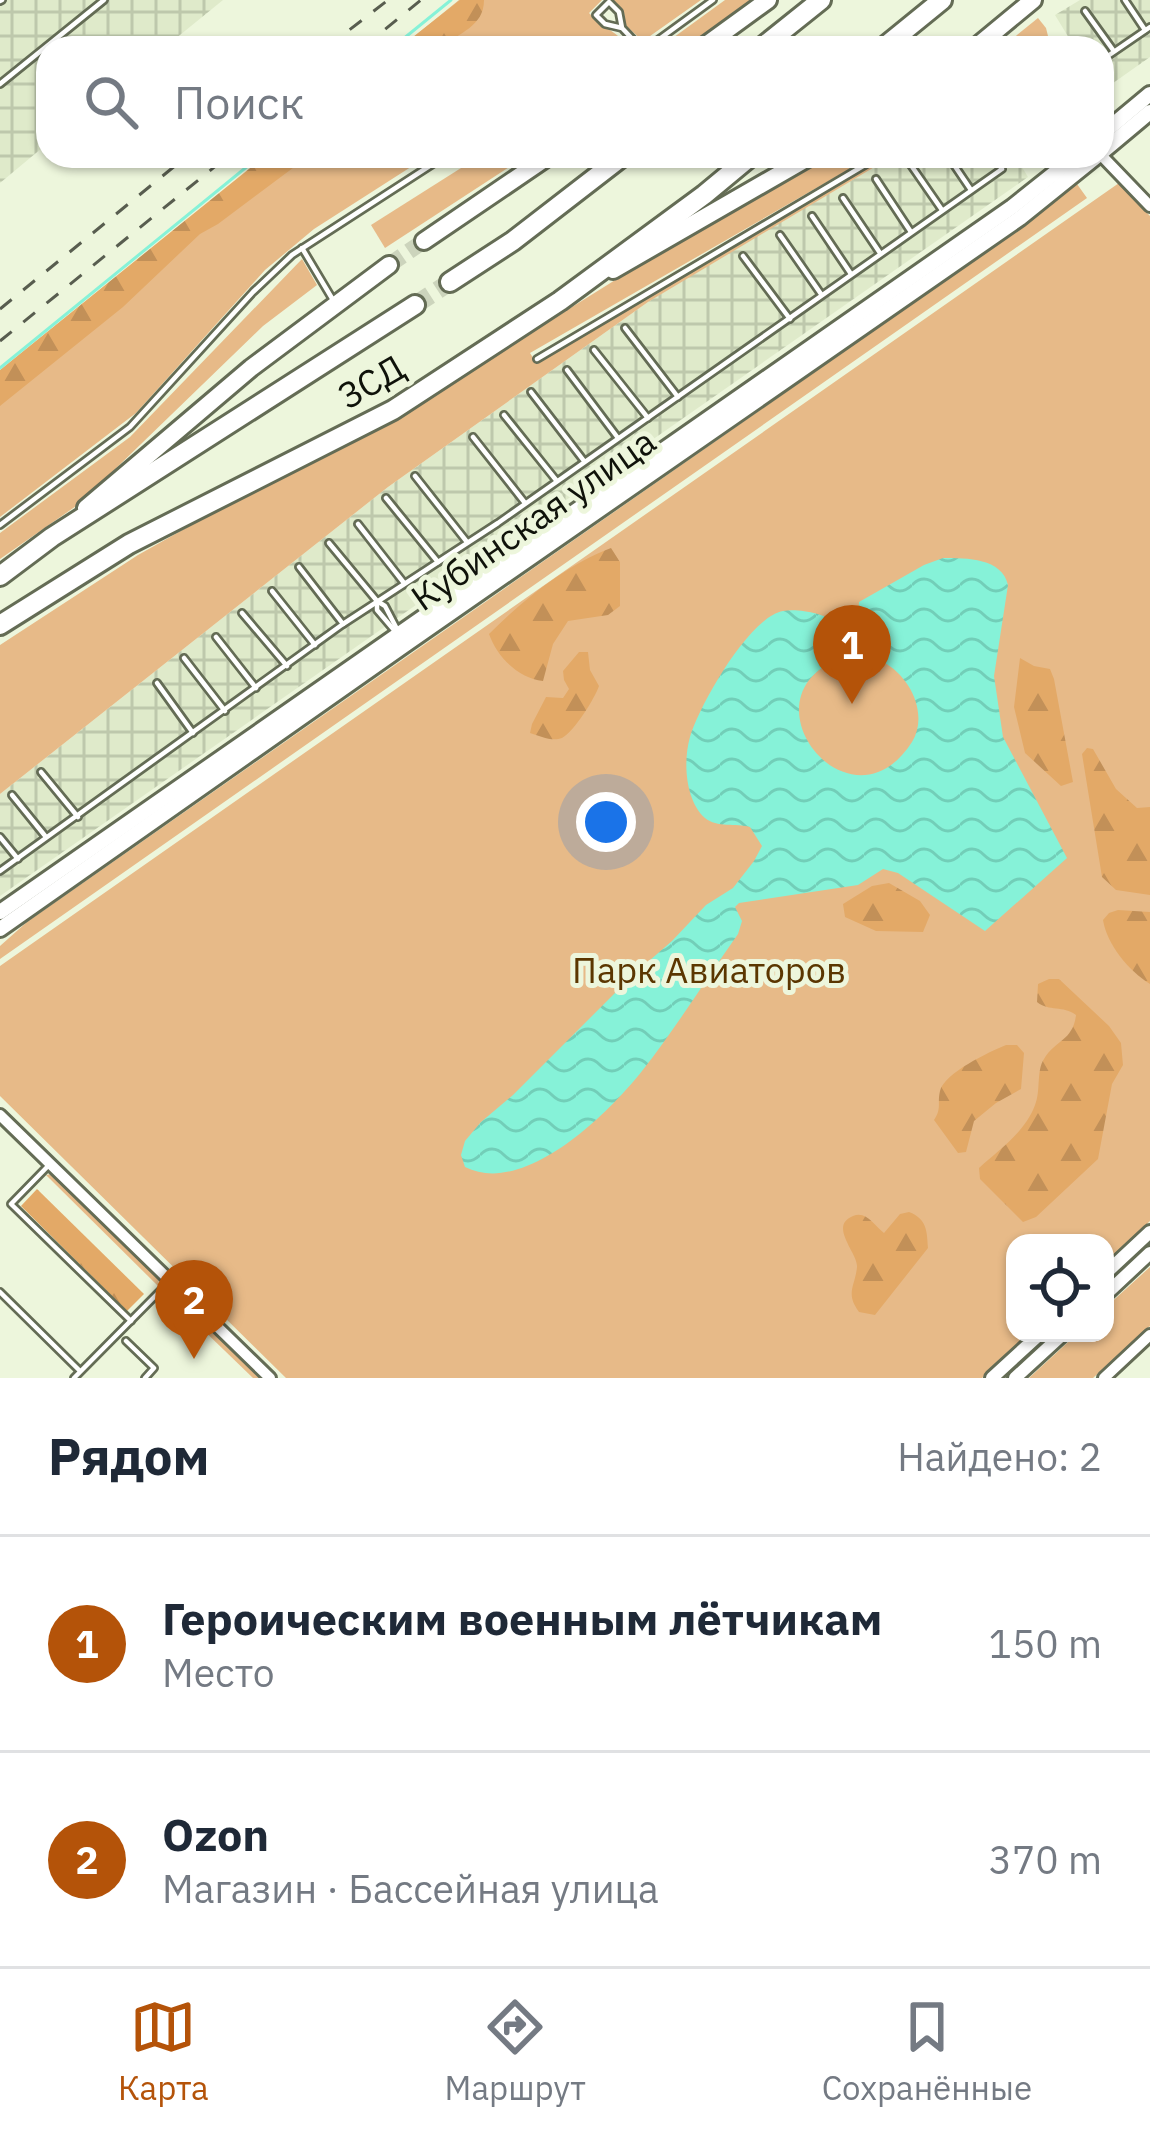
<!DOCTYPE html>
<html lang="ru">
<meta charset="utf-8">
<style>
body{margin:0;font-family:"IBM Plex Sans",sans-serif;background:#f6f6f7;color:#1f2937}
.controls{position:absolute;right:36px;bottom:36px;display:grid;overflow:hidden;border-radius:24px;box-shadow:0 3px 9px #0004}
.controls button{width:108px;height:108px;display:grid;place-items:center;padding:0;border:0;border-bottom:3px solid #e0e1e3;background:#fff;color:#1f2937;font:60px sans-serif}
.you{position:absolute;left:606px;top:822px;width:42px;height:42px;margin:-30px;border:9px solid #fff;border-radius:50%;background:#1a73e8;box-shadow:0 0 0 18px #1a73e833}
.badge{display:grid;place-items:center;width:78px;height:78px;border-radius:50%;background:#b45309;color:#fff;font-size:39px;font-weight:700}
.pin{position:absolute;translate:-50% -99px;filter:drop-shadow(0 3px 6px #0008)}
.pin::after{content:'';position:absolute;top:63px;width:42px;height:36px;background:inherit;clip-path:polygon(0 0,100% 0,50% 100%)}
.list{margin:0;padding:0;list-style:none}
h2{display:flex;justify-content:space-between;align-items:center;height:156px;margin:0;padding:0 48px;font-size:51px}
h2 small{font-size:39px;font-weight:400;color:#747a83}
.list li{display:grid;grid-template-columns:78px 1fr auto;gap:36px;align-items:center;box-sizing:border-box;height:216px;padding:0 48px;border-top:3px solid #e0e1e3}
.list b{display:block;font-size:45px;white-space:nowrap}
.list p{margin:0;font-size:39px;white-space:nowrap;color:#747a83}
.list em{font-size:39px;font-style:normal;color:#747a83}
.icon{flex:none;width:66px;height:66px;fill:none;stroke:currentColor;stroke-width:2;stroke-linecap:round;stroke-linejoin:round}
.map{position:relative;flex:none;width:1150px;height:1378px;overflow:hidden}
.search{position:absolute;background:#fff;box-shadow:0 3px 9px #0004;left:36px;right:36px;top:36px;height:132px;display:flex;align-items:center;gap:30px;box-sizing:border-box;padding:0 42px;border-radius:36px;color:#747a83;font-size:45px}
.sheet{height:588px;background:#fff}
nav{display:flex;justify-content:space-around;align-items:center;box-sizing:border-box;height:168px;border-top:3px solid #e0e1e3;background:#fff;font-size:33px;color:#747a83}
nav a{display:grid;justify-items:center;gap:6px}
nav .on{color:#b45309}
.map>svg:first-child{display:block}
.industrial{fill:url(#industrial-grid)}
.green{fill:#e7ba88}
.forest{fill:url(#forest-firs)}
.water{fill:url(#water-waves)}
.lines{fill:none;stroke-linecap:round;stroke-linejoin:round}
.stream{stroke:#86f2d8;stroke-width:3}
.primary-tunnel{stroke:#ccd4bc;stroke-width:16;stroke-dasharray:16 8;stroke-linecap:butt}
.motorway-tunnel{stroke:#ccd4bc;stroke-width:18;stroke-dasharray:18 9;stroke-linecap:butt}
.service-casing{stroke:#646c55;stroke-width:10}
.minor-casing{stroke:#646c55;stroke-width:16}
.tertiary-casing{stroke:#646c55;stroke-width:18}
.secondary-casing{stroke:#646c55;stroke-width:20}
.primary-casing{stroke:#646c55;stroke-width:22}
.motorway-casing{stroke:#646c55;stroke-width:24}
.service{stroke:#fff;stroke-width:4.5}
.minor{stroke:#fff;stroke-width:10}
.tertiary{stroke:#fff;stroke-width:12}
.secondary{stroke:#fff;stroke-width:14}
.primary{stroke:#fff;stroke-width:16}
.motorway{stroke:#fff;stroke-width:18}
.rail{stroke:#585d4f;stroke-width:3;stroke-dasharray:15 15;stroke-linecap:butt}
.labels{text-anchor:middle;dominant-baseline:central;stroke-width:10;stroke-linejoin:round;paint-order:stroke}
.street-label{font-size:36px;fill:#0f120a;stroke:#edf6dc}
.park-label{font-size:36px;fill:#5b3600;stroke:#edf6dc}
</style>
<div class="map">
<svg width="1150" height="1378" viewBox="0 0 1150 1378">
<defs>
<pattern id="industrial-grid" width="8" height="8" patternUnits="userSpaceOnUse" patternTransform="scale(3)"><rect width="8" height="8" fill="#dfeaca"/><path d="M0 4h8M4 0v8" fill="none" stroke="#bec8ac"/></pattern>
<pattern id="forest-firs" width="22" height="20" patternUnits="userSpaceOnUse" patternTransform="scale(3)"><rect width="22" height="20" fill="#e3a967"/><path d="M5 1l3.5 6h-7zM16 11l3.5 6h-7z" fill="#c29058"/></pattern>
<pattern id="water-waves" width="16" height="10" patternUnits="userSpaceOnUse" patternTransform="scale(3)"><rect width="16" height="10" fill="#86f2d8"/><path d="M0 5q4-4 8 0t8 0" fill="none" stroke="#72ceb8"/></pattern>
</defs>
<rect width="100%" height="100%" fill="#edf6dc"/>
<g class="industrial">
<polygon points="0,0 223,0 164,48 48,48 48,143 0,183"/>
<polygon points="1080,0 1150,0 1150,57 1106,88 1102,81 1102,48 1075,48 1055,15"/>
<polygon points="894,156 1015,156 1028,177 0,896 0,794 388,487 648,302 734,248"/>
</g>
<g class="green">
<path d="M459,0h143l-13,13c13,14 30,20 41,35h-230z"/>
<polygon points="613,0 701,0 643,41 625,25 624,12"/>
<polygon points="725,0 752,0 685,48 659,48"/>
<polygon points="1038,18 1046,28 1051,48 1001,48"/>
<polygon points="268,156 428,156 314,229 265,270 136,413 0,517 0,374"/>
<polygon points="480,156 526,156 385,248 371,225"/>
<polygon points="833,156 872,156 530,353 537,364 758,230 887,156 893,156 648,302 388,487 0,794 0,645 138,555 227,505 311,464 396,417 660,252"/>
<polygon points="1119,183 1150,216 1150,1221 1105,1263 1105,1243 1015,1243 1015,1333 1030,1333 982,1378 286,1378 0,1096 0,966"/>
<polygon points="1077,184 1087,198 0,959 0,946 27,922 985,253"/>
<polygon points="302,259 317,285 263,326 79,504 0,559 0,533 130,437"/>
<polygon points="52,1174 159,1280 158,1286 46,1175"/>
<polygon points="1150,1267 1150,1326 1093,1378 1029,1378 1078,1333 1105,1333 1105,1308"/>
<polygon points="172,1293 259,1378 253,1378 166,1294"/>
</g>
<g class="forest">
<path d="M460,0h24c0,27 -25,32 -43,48h-42z"/>
<polygon points="265,156 309,156 218,224 200,234 123,307 0,406 0,370"/>
<path d="M611,548l9,14v44l-12,9 -40,6 -15,23 -10,37c-25,-3 -46,-24 -54,-47 34,-34 77,-69 122,-86z"/>
<path d="M579,652h9l2,18 9,16c-4,12 -25,46 -37,52 -10,4 -22,-2 -32,-5l2,-9 14,-27 17,1 6,-9 -5,-9 -1,-9z"/>
<polygon points="1020,658 1034,666 1050,669 1054,679 1073,782 1061,786 1025,753 1014,707"/>
<polygon points="1087,748 1093,749 1116,789 1137,808 1150,807 1150,895 1116,890 1102,877 1082,754"/>
<polygon points="889,883 920,901 930,915 923,932 876,931 845,917 843,904 872,886"/>
<path d="M1118,910l32,2v72c-21,-13 -43,-39 -47,-64l6,-7z"/>
<path d="M1049,979h10l50,47 12,17 2,22 -11,19 -14,75 -62,58 -13,5 -43,-43 -1,-11c21,-19 46,-36 56,-63 6,-14 1,-34 9,-46 11,-19 29,-18 32,-44 -13,-10 -27,-3 -39,-13l1,-18z"/>
<path d="M1006,1045h11l7,8 -3,36 -25,14 -22,18 -8,31 -8,1 -24,-33c8,-12 3,-16 6,-29 4,-18 49,-39 66,-46z"/>
<polygon points="37,1189 144,1294 127,1311 21,1206"/>
<path d="M909,1212c18,7 18,19 19,36l-53,67 -16,-3c-14,-19 -4,-25 -2,-45 1,-14 -29,-41 -4,-51 13,-6 22,10 31,17l16,-19z"/>
</g>
<path class="water" d="M943,558c24,0 59,0 65,27l-14,91 9,61 64,121 -82,73 -87,-58 -15,-4 -25,16 -119,18 -4,4 7,14 -4,13c-32,45 -62,94 -96,137 -34,43 -118,126 -177,96l-4,-12 4,-14 16,-19 32,-27 121,-121 38,-33 34,-36 27,-17 21,-27 8,-15 -12,-19c-14,-4 -33,1 -45,-9 -20,-18 -22,-57 -15,-81 9,-31 59,-120 93,-126 15,-3 43,3 54,12l6,34c-107,39 7,182 69,85 17,-28 -2,-66 -29,-80 -6,-2 -12,-3 -18,-5l-7,-37 1,-18 65,-37z"/>
<g class="lines">
<g class="stream">
<polyline points="392,48 451,0"/>
<polyline points="0,368 260,156"/>
</g>
<polyline class="primary-tunnel" points="389,265 424,241"/>
<polyline class="motorway-tunnel" points="415,305 450,282"/>
<g class="service-casing">
<g id="service">
<polyline points="1125,0 1145,30"/>
<polyline points="0,1 2,0"/>
<polyline points="1085,11 1113,50"/>
<polyline points="622,28 619,12 609,2 596,15 605,24 622,28 641,48"/>
<polyline points="647,48 713,0"/>
<polyline points="1102,60 1150,27"/>
<polyline points="0,84 104,0"/>
<polyline points="948,156 971,190"/>
<polyline points="906,158 942,210"/>
<polyline points="876,179 911,232"/>
<polyline points="843,198 880,253"/>
<polyline points="812,216 851,274"/>
<polyline points="780,235 821,294"/>
<polyline points="302,248 333,300"/>
<polyline points="743,256 790,319"/>
<polyline points="625,328 678,397"/>
<polyline points="594,350 648,418"/>
<polyline points="537,359 880,156"/>
<polyline points="567,370 618,438"/>
<polyline points="531,392 584,461"/>
<polyline points="504,415 556,480"/>
<polyline points="473,437 525,503"/>
<polyline points="415,476 467,542"/>
<polyline points="386,498 438,562"/>
<polyline points="358,524 404,583"/>
<polyline points="0,525 130,427 253,292 292,255 445,156"/>
<polyline points="329,543 377,601 385,606 397,629"/>
<polyline points="299,567 343,624"/>
<polyline points="272,591 315,645"/>
<polyline points="377,601 377,610 394,630"/>
<polyline points="242,613 287,666"/>
<polyline points="216,637 256,688"/>
<polyline points="184,658 225,711"/>
<polyline points="157,683 193,733"/>
<polyline points="41,772 78,817"/>
<polyline points="12,795 46,837"/>
<polyline points="0,837 18,859"/>
<polyline points="0,871 343,624 498,523 1002,169 993,156"/>
<polyline points="50,1164 11,1204 131,1321"/>
<polyline points="0,1292 80,1371"/>
<polyline points="126,1341 154,1368 145,1378"/>
<polyline points="74,1378 170,1281"/>
</g>
</g>
<g class="minor-casing">
<g id="minor">
<polyline points="1102,156 1150,206"/>
<polyline points="0,1115 270,1378"/>
<polyline points="1104,1378 1150,1335"/>
</g>
</g>
<g class="tertiary-casing">
<g id="tertiary">
<polyline points="1105,1274 1150,1232"/>
<polyline points="1105,1295 1150,1253"/>
<polyline points="992,1378 1041,1333"/>
<polyline points="1015,1378 1064,1333"/>
</g>
</g>
<g class="secondary-casing">
<g id="secondary">
<polyline points="1102,134 1150,94"/>
<polyline points="1102,152 1150,112"/>
<polyline points="0,912 1012,207 1076,156"/>
<polyline points="0,929 406,644 1020,218 1097,156"/>
</g>
</g>
<g class="primary-casing">
<g id="primary">
<polyline points="702,48 768,0"/>
<polyline points="975,48 1033,0"/>
<polyline points="424,241 549,156"/>
<polyline points="613,270 811,156"/>
<polyline points="86,508 251,368 389,265"/>
</g>
</g>
<g class="motorway-casing">
<g id="motorway">
<polyline points="761,48 821,0"/>
<polyline points="883,48 942,0"/>
<polyline points="450,282 513,241 623,156"/>
<polyline points="0,576 52,537 415,305"/>
<polyline points="0,625 129,544 393,410 560,301 704,195 751,156"/>
</g>
</g>
<use href="#service" class="service"/>
<use href="#minor" class="minor"/>
<use href="#tertiary" class="tertiary"/>
<use href="#secondary" class="secondary"/>
<use href="#primary" class="primary"/>
<use href="#motorway" class="motorway"/>
<g class="rail">
<polyline points="326,48 388,0"/>
<polyline points="362,48 421,0"/>
<polyline points="0,309 187,156"/>
<polyline points="0,341 228,156"/>
</g>
</g>
<g class="labels">
<g class="street-label">
<text transform="translate(371 381) rotate(-30)">ЗСД</text>
<text transform="translate(533 519) rotate(-35)">Кубинская улица</text>
</g>
<g class="park-label">
<text x="709" y="969">Парк Авиаторов</text>
</g>
</g>
</svg>
<div class="controls">
<button><svg class="icon" aria-label="locate" viewBox="0 0 24 24"><circle cx="12" cy="12" r="6"/><path d="M12 2v4M12 18v4M2 12h4M18 12h4"/></svg></button>
</div>
<div class="you"></div>
<div class="pin badge" style="left:852px;top:704px">1</div>
<div class="pin badge" style="left:194px;top:1359px">2</div>
<div class="search"><svg class="icon" aria-label="search" viewBox="0 0 24 24"><circle cx="10" cy="10" r="6"/><path d="M15 15l6 6"/></svg>Поиск</div>
</div>
<section class="sheet">
<h2>Рядом<small>Найдено: 2</small></h2>
<ul class="list">
<li><span class="badge">1</span><div><b>Героическим военным лётчикам</b><p>Место</p></div><em>150 m</em></li>
<li><span class="badge">2</span><div><b>Ozon</b><p>Магазин · Бассейная улица</p></div><em>370 m</em></li>
</ul>
</section>
<nav>
<a class="on"><svg class="icon" aria-label="map" viewBox="0 0 24 24"><path d="M3 6l6-2 6 2 6-2v14l-6 2-6-2-6 2zM9 4v14M15 6v14"/></svg>Карта</a>
<a><svg class="icon" aria-label="directions" viewBox="0 0 24 24"><path d="M12 3l9 9-9 9-9-9zM9 14v-3h6M13 9l2 2-2 2"/></svg>Маршрут</a>
<a><svg class="icon" aria-label="saved" viewBox="0 0 24 24"><path d="M7 4h10v16l-5-4-5 4z"/></svg>Сохранённые</a>
</nav>
